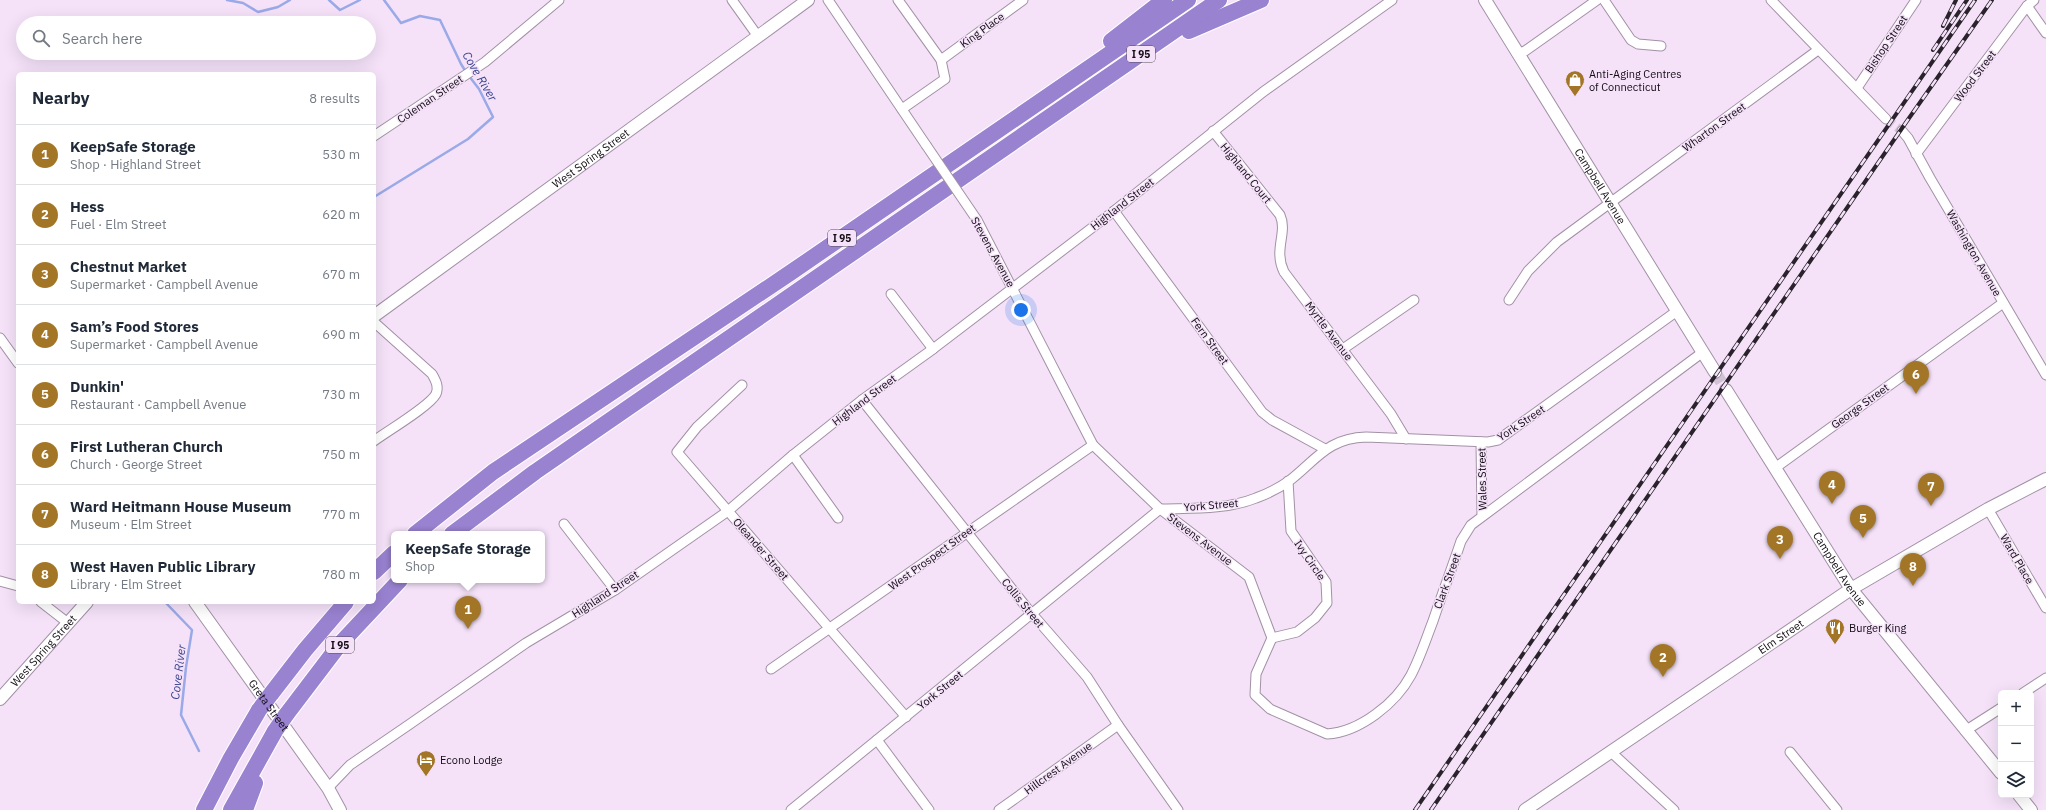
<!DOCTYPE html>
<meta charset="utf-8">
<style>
body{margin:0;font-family:"IBM Plex Sans",sans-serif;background:#f6f6f7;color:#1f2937}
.controls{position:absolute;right:12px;bottom:12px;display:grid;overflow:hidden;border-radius:6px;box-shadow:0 4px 16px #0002}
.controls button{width:36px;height:36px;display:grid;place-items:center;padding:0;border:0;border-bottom:1px solid #e0e1e3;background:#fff;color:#1f2937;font:20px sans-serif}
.you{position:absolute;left:1021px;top:310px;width:14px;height:14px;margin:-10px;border:3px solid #fff;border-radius:50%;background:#1a73e8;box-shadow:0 0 0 6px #1a73e833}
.badge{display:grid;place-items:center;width:26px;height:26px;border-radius:50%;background:#a37627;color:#fff;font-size:13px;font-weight:700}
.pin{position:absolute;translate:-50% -33px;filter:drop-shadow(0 1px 2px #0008)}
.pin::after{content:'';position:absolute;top:21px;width:14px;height:12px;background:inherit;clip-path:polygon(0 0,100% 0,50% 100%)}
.popup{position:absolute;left:391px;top:531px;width:154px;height:52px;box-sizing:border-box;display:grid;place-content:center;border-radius:6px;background:#fff;filter:drop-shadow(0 1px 3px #0005);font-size:13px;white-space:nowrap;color:#747a83}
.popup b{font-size:15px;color:#1f2937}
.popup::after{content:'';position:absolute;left:50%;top:100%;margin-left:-8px;border:8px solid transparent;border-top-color:#fff}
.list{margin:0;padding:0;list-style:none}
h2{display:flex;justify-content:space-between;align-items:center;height:52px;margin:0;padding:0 16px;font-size:17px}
h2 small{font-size:13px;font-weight:400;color:#747a83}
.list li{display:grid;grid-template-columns:26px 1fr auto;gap:12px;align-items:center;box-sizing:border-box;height:60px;padding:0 16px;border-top:1px solid #e0e1e3}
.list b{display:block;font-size:15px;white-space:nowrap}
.list p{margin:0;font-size:13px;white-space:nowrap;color:#747a83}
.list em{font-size:13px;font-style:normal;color:#747a83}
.icon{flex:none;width:22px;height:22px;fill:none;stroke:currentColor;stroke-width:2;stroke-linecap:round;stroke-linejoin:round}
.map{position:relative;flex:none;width:2046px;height:810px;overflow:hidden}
.search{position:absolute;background:#fff;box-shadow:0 4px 16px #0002;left:16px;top:16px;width:360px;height:44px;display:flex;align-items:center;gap:10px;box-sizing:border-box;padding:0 14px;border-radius:22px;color:#747a83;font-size:15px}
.panel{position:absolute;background:#fff;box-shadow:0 4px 16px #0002;left:16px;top:72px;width:360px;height:532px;border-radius:6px}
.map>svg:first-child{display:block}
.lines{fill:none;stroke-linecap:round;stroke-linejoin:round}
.stream{stroke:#9aa9e7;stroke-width:2.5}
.street-tunnel{stroke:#d3c2d6;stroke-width:9;stroke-dasharray:9 4.5;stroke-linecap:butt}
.secondary-tunnel{stroke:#d3c2d6;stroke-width:12;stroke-dasharray:12 6;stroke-linecap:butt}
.street-casing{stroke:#a291a5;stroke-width:11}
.secondary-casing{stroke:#a291a5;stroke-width:14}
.highway-casing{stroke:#fff;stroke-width:18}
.street{stroke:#fff;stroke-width:9}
.secondary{stroke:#fff;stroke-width:12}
.highway{stroke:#9982d0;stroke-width:16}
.rail-casing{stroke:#2a232c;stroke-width:4}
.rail{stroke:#f5e2f9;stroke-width:2.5;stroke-dasharray:8;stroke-linecap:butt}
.street-bridge-casing{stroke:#a291a5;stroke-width:11;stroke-linecap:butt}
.highway-bridge-casing{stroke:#fff;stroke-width:18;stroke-linecap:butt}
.street-bridge{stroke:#fff;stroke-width:9}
.highway-bridge{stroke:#9982d0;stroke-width:16}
.labels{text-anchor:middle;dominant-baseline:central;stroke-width:3;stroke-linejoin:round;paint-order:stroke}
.shield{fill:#f5e2f9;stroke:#554c58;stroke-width:1}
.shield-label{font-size:10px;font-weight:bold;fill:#110b13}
.street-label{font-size:11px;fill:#110b13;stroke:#f5e2f9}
.poi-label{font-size:11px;fill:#110b13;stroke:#f5e2f9;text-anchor:start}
.water-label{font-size:12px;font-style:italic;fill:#38438d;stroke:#f5e2f9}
</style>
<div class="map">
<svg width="2046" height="810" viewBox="0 0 2046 810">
<rect width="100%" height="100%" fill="#f5e2f9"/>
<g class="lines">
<g class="stream">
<polyline points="227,0 243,3 258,12 278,7 290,0"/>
<polyline points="329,0 340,10 360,0"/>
<polyline points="384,0 401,23 420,16 440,20 461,64 466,72"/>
<polyline points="374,197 468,139 493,117 479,89 469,76"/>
<polyline points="165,602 192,630 186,667 181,715 199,751"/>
</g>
<polyline class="street-tunnel" points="1886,119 1902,131"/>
<polyline class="secondary-tunnel" points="1715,372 1726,390"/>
<g class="street-casing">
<g id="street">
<polyline points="732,0 757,35"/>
<polyline points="828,0 926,145"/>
<polyline points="898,0 941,60 945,79 902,109"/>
<polyline points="1604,0 1631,40 1638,44 1661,46"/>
<polyline points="1771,0 1886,119"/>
<polyline points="2027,6 2046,33"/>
<polyline points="1517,54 1525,51 1597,0"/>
<polyline points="941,60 1023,0"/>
<polyline points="1857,88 1916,0"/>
<path d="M1213,131l67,84c8,18 -7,34 4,57l107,142 15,25"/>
<polyline points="1902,131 1908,138 1930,178 2046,375"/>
<polyline points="374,136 485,62 559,0"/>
<polyline points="1916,154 2027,6 2034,0"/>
<polyline points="1114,211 1262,412 1272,420 1325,449"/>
<polyline points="977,220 1093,445 1160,509 1249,577 1272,638 1297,632 1315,618 1327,603 1326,582 1291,531 1288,481"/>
<polyline points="891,294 933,349"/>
<polyline points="1509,300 1528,271 1557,242 1818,50"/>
<path d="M374,322l58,52c4,7 7,13 4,20 -6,12 -50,38 -62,47"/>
<polyline points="0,338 18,363"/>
<polyline points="1343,349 1414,300"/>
<polyline points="742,385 697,427 677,452 906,717"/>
<polyline points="862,400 1027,608 1087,677 1118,725 1178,810"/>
<polyline points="1481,442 1482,516"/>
<polyline points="793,455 838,518"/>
<polyline points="1775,468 2003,303"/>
<polyline points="1988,509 2046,608"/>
<polyline points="564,524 615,590"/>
<polyline points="0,581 18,586"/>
<polyline points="41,602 68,623"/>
<path d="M1272,638l-16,36 -1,21 15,14 57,25c33,-2 69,-31 84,-59 9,-17 15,-36 22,-54 9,-27 19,-53 28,-80l10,-16 232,-173"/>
<polyline points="771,669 1093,445"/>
<polyline points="2023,693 2046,678"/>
<polyline points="1965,731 2001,708"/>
<polyline points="877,740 929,810"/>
<polyline points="1611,752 1674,810"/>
<polyline points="1790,752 1837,810"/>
<polyline points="328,788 350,765 410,724 526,643 615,590 728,511 793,455 862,400 933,349 1114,211 1263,92 1392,0"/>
<path d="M791,810l369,-301c31,-1 66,1 96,-11 11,-4 23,-10 33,-17 27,-21 39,-43 77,-44l122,5 10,-2 179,-129"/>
<polyline points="999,810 1118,725"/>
</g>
</g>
<g class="secondary-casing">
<g id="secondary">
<path id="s1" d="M1485,0l230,372"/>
<path id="s2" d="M374,316l434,-316"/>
<path id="s3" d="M1726,390l125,199 150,184"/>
<path id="s4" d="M195,602l133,186 12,22"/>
<path id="s5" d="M0,699l87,-97"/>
<polyline points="2019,795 2031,810"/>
<path id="s6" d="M1525,810l326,-221 137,-80 58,-30"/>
</g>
</g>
<g class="highway-casing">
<g id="highway">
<polyline points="1189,31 1261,0"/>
<polyline points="1111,41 1164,0"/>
<polyline points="415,534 493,472 790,273 1188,0"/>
<polyline points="452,534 535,472 1219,0"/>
<polyline points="374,572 394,553"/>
<polyline points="271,694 305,650 346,602"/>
<polyline points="286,715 340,644 400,580"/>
<polyline points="204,810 231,758 259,710"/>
<polyline points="231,810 275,731"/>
<polyline points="245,810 255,783"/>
</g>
</g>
<use href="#street" class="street"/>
<use href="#secondary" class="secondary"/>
<use href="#highway" class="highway"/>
<g class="rail-casing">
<g id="rail">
<polyline points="1943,26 1956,0"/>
<polyline points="1933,50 1967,0"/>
<polyline points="1415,810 1975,0"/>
<polyline points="1431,810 1907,121 1992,0"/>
</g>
</g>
<use href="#rail" class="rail"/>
<g class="street-bridge-casing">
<polyline id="street-bridge" points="926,145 977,220"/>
</g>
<g class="highway-bridge-casing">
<g id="highway-bridge">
<polyline points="259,710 271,694"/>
<polyline points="275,731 286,715"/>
</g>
</g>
<use href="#street-bridge" class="street-bridge"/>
<use href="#highway-bridge" class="highway-bridge"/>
</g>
<defs>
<g id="shop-pin" transform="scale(1)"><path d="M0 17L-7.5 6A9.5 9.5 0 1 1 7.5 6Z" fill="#a37627" stroke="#f5e2f9"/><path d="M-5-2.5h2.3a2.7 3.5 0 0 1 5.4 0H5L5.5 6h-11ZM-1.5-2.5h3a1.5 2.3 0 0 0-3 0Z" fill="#fff"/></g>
<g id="restaurant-pin" transform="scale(1)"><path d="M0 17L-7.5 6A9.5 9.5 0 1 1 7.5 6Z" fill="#a37627" stroke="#f5e2f9"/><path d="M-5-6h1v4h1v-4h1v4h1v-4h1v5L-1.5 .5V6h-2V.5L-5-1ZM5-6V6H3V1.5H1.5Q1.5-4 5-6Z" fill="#fff"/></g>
<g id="hotel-pin" transform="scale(1)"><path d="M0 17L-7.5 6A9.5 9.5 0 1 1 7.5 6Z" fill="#a37627" stroke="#f5e2f9"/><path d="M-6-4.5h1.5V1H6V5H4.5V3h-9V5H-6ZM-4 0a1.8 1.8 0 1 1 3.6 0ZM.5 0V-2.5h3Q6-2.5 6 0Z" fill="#fff"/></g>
</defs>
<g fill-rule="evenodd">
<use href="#shop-pin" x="1575" y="80"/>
<use href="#restaurant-pin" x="1835" y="628"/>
<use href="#hotel-pin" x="426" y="760"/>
</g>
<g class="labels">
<g class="shield">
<rect x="1127" y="46" width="28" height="16" rx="3"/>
<rect x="828" y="230" width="28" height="16" rx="3"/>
<rect x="326" y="637" width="28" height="16" rx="3"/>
</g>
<g class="shield-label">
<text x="1141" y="54">I 95</text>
<text x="842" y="238">I 95</text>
<text x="340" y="645">I 95</text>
</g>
<g class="street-label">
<text transform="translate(982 30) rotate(-36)">King Place</text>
<text transform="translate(1886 44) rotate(-56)">Bishop Street</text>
<text transform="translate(1975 76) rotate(-53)">Wood Street</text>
<text transform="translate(430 99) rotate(-34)">Coleman Street</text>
<text transform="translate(1714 127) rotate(-36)">Wharton Street</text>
<text stroke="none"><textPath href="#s2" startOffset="268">West Spring Street</textPath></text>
<text transform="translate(1246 173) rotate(51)">Highland Court</text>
<text stroke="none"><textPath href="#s1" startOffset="219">Campbell Avenue</textPath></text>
<text transform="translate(1122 204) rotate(-38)">Highland Street</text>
<text transform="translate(993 252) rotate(61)">Stevens Avenue</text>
<text transform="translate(1974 253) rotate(60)">Washington Avenue</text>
<text transform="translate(1329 331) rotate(53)">Myrtle Avenue</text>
<text transform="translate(1210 341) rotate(54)">Fern Street</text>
<text transform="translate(864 400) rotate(-37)">Highland Street</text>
<text transform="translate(1860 406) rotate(-36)">George Street</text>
<text transform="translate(1521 423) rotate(-34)">York Street</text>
<text transform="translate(1482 479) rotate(-91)">Wales Street</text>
<text transform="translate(1211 505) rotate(-5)">York Street</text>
<text transform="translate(1200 539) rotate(37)">Stevens Avenue</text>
<text transform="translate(761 549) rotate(49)">Oleander Street</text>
<text transform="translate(932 557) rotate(-36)">West Prospect Street</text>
<text transform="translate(2017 559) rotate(60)">Ward Place</text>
<text transform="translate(1310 560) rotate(56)">Ivy Circle</text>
<text stroke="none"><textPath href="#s3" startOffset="212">Campbell Avenue</textPath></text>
<text transform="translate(1447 581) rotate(-70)">Clark Street</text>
<text transform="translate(605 594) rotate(-33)">Highland Street</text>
<text transform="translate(1023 603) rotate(51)">Collis Street</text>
<text stroke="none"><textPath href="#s6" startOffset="309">Elm Street</textPath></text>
<text stroke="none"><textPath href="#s5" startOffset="65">West Spring Street</textPath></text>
<text transform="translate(940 690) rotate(-39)">York Street</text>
<text stroke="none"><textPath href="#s4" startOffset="127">Greta Street</textPath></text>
<text transform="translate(1058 768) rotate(-36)">Hillcrest Avenue</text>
</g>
<g class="poi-label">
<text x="1589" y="74">Anti-Aging Centres<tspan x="1589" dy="13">of Connecticut</tspan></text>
<text x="1849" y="628">Burger King</text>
<text x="440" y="760">Econo Lodge</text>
</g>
<g class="water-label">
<text transform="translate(480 76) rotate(59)">Cove River</text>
<text transform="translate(178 672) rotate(-83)">Cove River</text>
</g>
</g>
</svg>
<div class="controls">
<button>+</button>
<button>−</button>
<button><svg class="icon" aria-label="layers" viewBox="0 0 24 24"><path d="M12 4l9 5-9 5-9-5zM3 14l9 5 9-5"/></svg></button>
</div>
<div class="you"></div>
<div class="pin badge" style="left:468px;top:629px">1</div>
<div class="popup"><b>KeepSafe Storage</b>Shop</div>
<div class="pin badge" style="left:1663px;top:677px">2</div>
<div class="pin badge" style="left:1780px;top:559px">3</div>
<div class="pin badge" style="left:1832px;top:504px">4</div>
<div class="pin badge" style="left:1863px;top:538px">5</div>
<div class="pin badge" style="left:1916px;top:394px">6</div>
<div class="pin badge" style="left:1931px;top:506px">7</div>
<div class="pin badge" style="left:1913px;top:586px">8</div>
<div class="search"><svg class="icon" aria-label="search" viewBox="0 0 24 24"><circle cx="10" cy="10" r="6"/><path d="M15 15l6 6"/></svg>Search here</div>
<section class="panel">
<h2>Nearby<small>8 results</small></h2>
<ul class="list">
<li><span class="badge">1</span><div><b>KeepSafe Storage</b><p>Shop · Highland Street</p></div><em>530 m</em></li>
<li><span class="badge">2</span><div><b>Hess</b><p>Fuel · Elm Street</p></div><em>620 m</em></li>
<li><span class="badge">3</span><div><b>Chestnut Market</b><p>Supermarket · Campbell Avenue</p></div><em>670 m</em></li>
<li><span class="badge">4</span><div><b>Sam’s Food Stores</b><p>Supermarket · Campbell Avenue</p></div><em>690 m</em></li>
<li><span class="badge">5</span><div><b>Dunkin'</b><p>Restaurant · Campbell Avenue</p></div><em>730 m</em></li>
<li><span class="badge">6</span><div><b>First Lutheran Church</b><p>Church · George Street</p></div><em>750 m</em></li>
<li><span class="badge">7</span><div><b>Ward Heitmann House Museum</b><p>Museum · Elm Street</p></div><em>770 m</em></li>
<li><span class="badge">8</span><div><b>West Haven Public Library</b><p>Library · Elm Street</p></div><em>780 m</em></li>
</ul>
</section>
</div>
